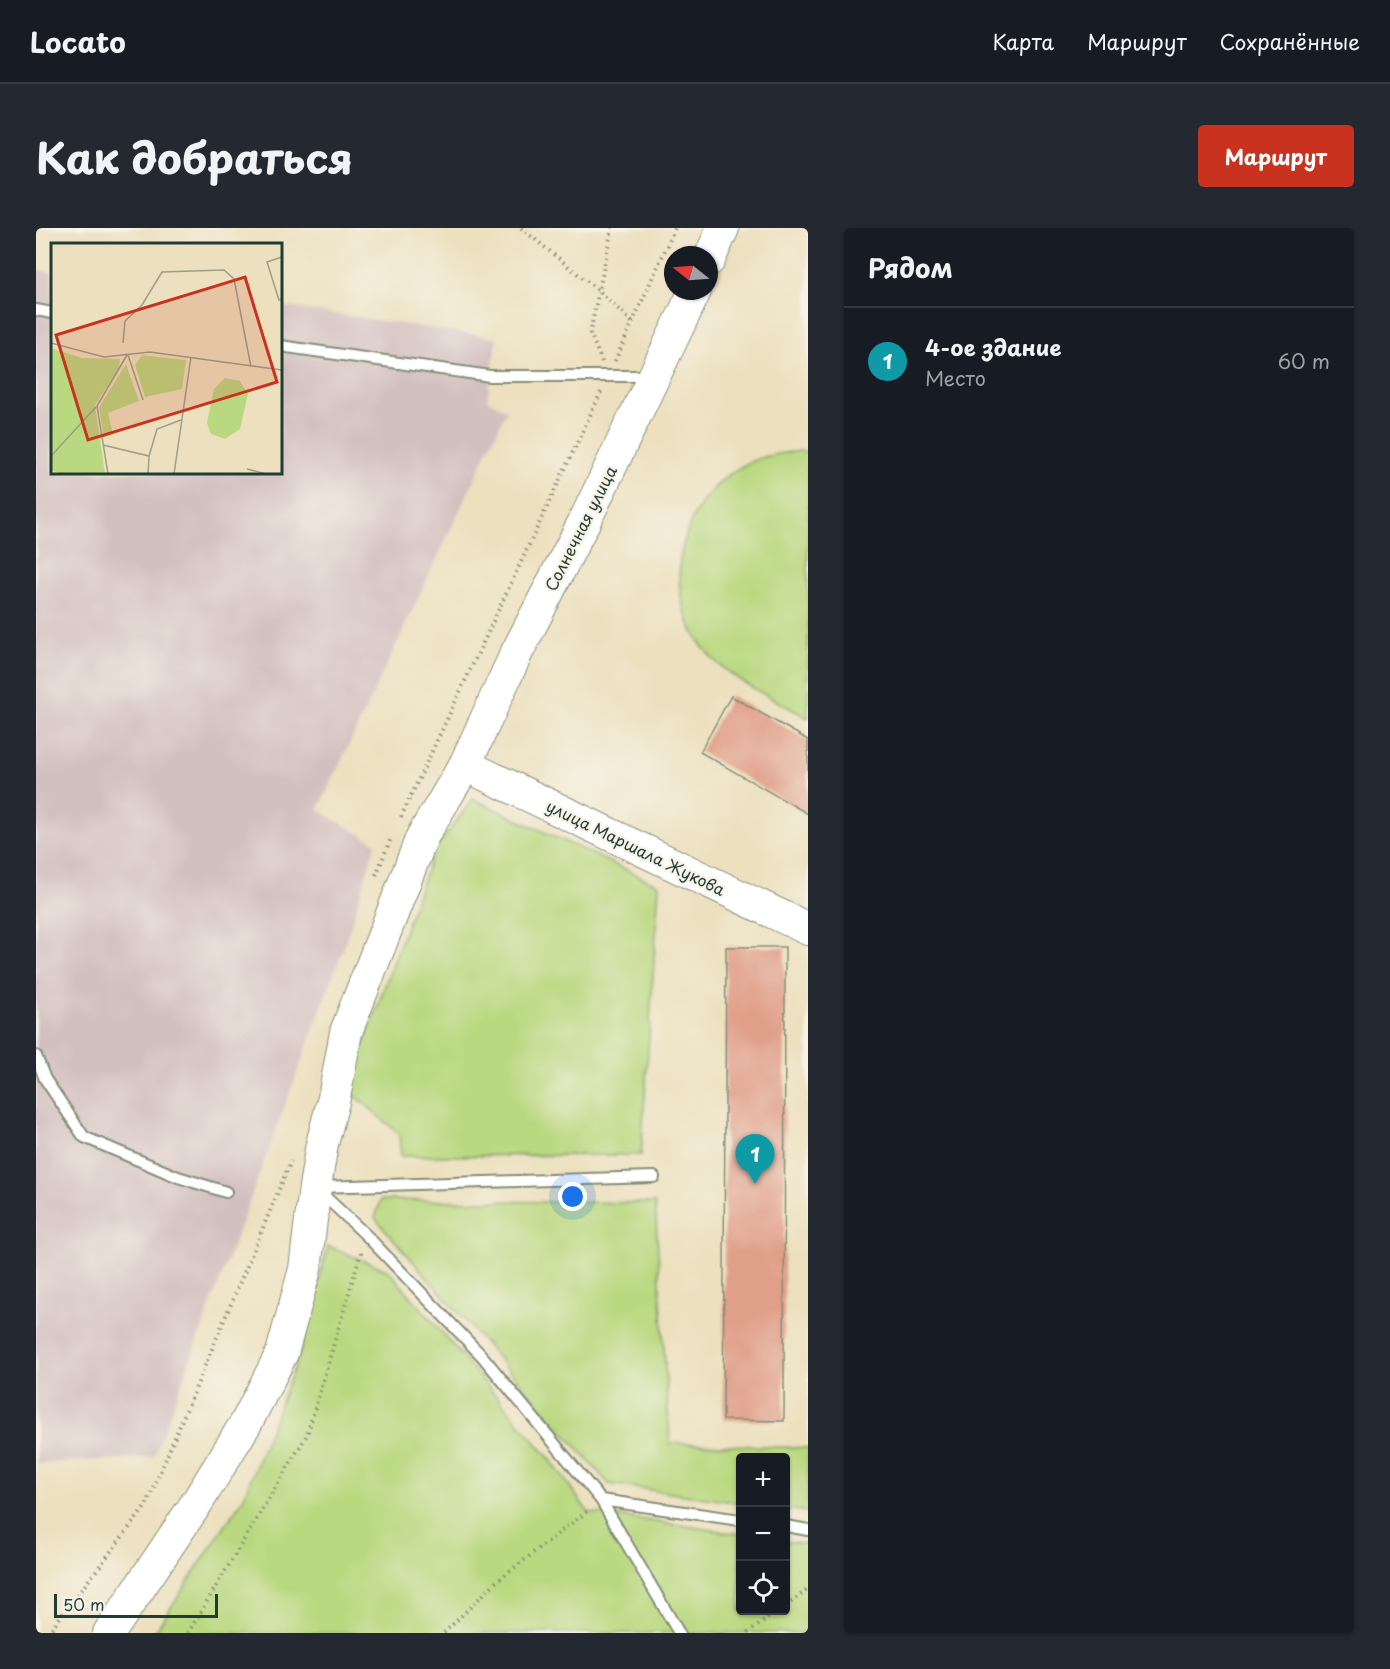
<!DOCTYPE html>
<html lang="ru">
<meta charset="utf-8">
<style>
body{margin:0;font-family:"Playpen Sans",sans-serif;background:#242831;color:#f1f3f6}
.controls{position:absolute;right:18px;bottom:18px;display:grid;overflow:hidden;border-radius:6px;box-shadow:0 2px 4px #0004}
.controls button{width:54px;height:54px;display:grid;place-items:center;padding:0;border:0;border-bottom:2px solid #363941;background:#171b24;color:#f1f3f6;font:30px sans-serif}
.compass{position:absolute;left:628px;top:18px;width:54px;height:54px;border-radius:50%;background:#171b24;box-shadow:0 2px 4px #0004;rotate:287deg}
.scale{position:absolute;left:18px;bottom:15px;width:164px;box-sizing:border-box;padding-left:6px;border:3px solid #1f3d34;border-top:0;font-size:16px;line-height:21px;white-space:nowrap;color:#1f3d34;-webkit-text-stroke:4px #f7f3e8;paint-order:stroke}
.you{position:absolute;left:537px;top:969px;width:21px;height:21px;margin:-15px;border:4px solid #fff;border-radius:50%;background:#1a73e8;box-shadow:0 0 0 9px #1a73e833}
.badge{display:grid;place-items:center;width:39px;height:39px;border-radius:50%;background:#c8321e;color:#fff;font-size:20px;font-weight:700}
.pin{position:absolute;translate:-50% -50px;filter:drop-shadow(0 2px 3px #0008)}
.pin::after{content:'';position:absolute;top:32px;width:21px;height:18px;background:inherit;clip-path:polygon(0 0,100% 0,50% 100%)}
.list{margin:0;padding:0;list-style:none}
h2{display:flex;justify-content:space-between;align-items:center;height:78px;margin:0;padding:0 24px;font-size:26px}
h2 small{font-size:20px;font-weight:400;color:#9ea1a6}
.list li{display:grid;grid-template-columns:39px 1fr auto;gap:18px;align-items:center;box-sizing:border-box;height:108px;padding:0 24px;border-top:2px solid #363941}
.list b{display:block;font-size:22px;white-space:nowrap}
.list p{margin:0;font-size:20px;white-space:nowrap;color:#9ea1a6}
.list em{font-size:20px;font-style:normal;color:#9ea1a6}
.icon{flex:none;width:33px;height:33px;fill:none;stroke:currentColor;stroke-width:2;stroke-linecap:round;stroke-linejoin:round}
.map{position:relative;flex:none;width:772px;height:1405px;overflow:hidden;border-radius:6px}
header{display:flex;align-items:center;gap:36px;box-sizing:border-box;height:84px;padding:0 30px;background:#171b24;border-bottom:2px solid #363941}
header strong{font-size:28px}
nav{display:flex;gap:33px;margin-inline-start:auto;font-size:21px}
.intro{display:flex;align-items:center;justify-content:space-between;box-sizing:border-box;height:144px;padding:0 36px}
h1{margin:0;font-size:42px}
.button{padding:15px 27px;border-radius:6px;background:#c8321e;color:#fff;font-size:21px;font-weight:700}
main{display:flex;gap:36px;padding:0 36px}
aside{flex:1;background:#171b24;border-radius:6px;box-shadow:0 2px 4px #0004}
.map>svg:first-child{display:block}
.industrial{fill:#d2bfc0}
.green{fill:#b9d87f;stroke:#6c8a5a;stroke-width:1.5}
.building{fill:#e09f88}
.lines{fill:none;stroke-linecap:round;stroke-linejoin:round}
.lane-casing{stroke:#868e79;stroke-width:14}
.secondary-casing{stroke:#868e79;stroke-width:34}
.path{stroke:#868e79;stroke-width:4;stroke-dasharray:1.5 4.5;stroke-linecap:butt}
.lane{stroke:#fff;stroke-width:10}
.secondary{stroke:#fff;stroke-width:32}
.labels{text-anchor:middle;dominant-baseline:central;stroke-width:4.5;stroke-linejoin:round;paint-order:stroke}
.street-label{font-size:16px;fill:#1f3d34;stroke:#f7f3e8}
.inset-road{fill:none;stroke:#9a9f87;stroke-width:1.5}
.view{fill:#c8321e;fill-opacity:0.15;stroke:#c8321e;stroke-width:3}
.inset-edge{fill:none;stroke:#1f3d34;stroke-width:3}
</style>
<header>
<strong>Locato</strong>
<nav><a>Карта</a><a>Маршрут</a><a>Сохранённые</a></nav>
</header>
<div class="intro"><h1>Как добраться</h1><a class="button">Маршрут</a></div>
<main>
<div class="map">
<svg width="772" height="1405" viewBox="0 0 772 1405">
<rect width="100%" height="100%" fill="#f7f3e8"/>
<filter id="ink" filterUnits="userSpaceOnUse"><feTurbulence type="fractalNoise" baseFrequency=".0167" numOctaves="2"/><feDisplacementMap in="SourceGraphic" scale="12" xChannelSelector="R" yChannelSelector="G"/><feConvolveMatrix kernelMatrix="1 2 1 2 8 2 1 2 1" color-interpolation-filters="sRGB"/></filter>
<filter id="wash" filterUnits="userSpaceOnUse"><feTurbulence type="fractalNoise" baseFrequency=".008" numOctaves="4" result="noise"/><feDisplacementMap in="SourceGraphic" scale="24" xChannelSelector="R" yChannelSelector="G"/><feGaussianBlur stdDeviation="1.35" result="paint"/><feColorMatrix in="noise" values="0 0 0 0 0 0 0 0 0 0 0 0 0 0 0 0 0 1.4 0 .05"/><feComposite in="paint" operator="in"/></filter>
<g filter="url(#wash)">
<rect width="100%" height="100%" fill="#ece0be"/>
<polygon class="industrial" points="0,42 16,44 16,244 244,244 245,78 461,110 451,172 471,182 282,582 340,615 309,716 118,1229 0,1236"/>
<g class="green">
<path d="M765,223l7,1v266c-33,-19 -79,-38 -103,-68 -48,-60 -26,-153 43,-187 17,-8 35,-10 53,-12z"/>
<polygon points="437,571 623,657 605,927 365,928 363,906 312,861 397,624"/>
<polygon points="345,972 619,975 634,1215 772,1220 772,1284 750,1281 750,1230 704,1230 704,1275 573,1256 339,990"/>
<polygon points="292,1018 353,1043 514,1231 552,1284 704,1306 704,1382 750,1382 750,1313 772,1316 772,1405 118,1405 207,1271 264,1125"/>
</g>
<g id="blocks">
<g class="building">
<polygon points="695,468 772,512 772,586 664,524"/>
<polygon points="690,719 749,719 748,1193 687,1192"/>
</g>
</g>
</g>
<g filter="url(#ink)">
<use href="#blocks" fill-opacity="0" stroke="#868e79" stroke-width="1.5"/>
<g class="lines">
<g class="lane-casing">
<g id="lane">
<polyline points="0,82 16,85"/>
<polyline points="244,118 454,148 615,148"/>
<polyline points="0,828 9,851 48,909 142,949 190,964"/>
<polyline points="282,959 618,949"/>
<polyline points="283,963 330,1007 447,1129 565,1272 704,1292"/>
<polyline points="565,1272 643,1405"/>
<polyline points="750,1298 772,1302"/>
</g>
</g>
<g class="secondary-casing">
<g id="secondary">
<polyline points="673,32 687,0"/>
<polyline points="429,537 772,701"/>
<polyline points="73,1405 160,1276 210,1195 246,1125 269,1041 279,959 286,916 298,870 310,804 386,609 429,537 480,426 551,288 659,63"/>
</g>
</g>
<g class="path">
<polyline points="485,0 563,63 596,94"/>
<polyline points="579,133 639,0"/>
<polyline points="566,134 554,105 576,0"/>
<polyline points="365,589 566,162"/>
<polyline points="340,647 355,610"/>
<polyline points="750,1378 772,1361"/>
<polyline points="12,1405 110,1278 255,933"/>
<polyline points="152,1405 271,1207 325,1024"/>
<polyline points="408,1405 461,1353 554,1281"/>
<polyline points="712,1405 743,1382"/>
</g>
<use href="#lane" class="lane"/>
<use href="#secondary" class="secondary"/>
</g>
</g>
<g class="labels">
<g class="street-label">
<text transform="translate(544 300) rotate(-63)">Солнечная улица</text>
<text transform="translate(600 619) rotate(26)">улица Маршала Жукова</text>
</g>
</g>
<g transform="translate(15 15)">
<rect width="231" height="231" fill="#ece0be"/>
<path d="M0,105l31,10 38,1 -1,9 -24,37 10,69h-44l-10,-4zM91,112l44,5 -4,29 -37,8 -10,-32zM75,121l13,37 -31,12 5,21 -9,4 -5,-31zM174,135l15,3 8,13 -8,35 -15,10 -14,-5 -4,-11 7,-34z" fill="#b9d87f"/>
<path class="inset-road" d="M231,14l-15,5 12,38 3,-1M0,100l53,14 46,-5 132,18M72,100l2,-22 17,-16 20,-33 62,-2 10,9 17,88M77,112l15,45M52,202l46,11 8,-27 24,-9M0,213l45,-49M196,226l19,5M57,231l-11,-68 30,-51M97,231l1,-18M123,231l17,-117"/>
<path class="view" d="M194,34l32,105 -189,58 -32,-105z"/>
<rect width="231" height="231" class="inset-edge"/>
</g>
</svg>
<div class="controls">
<button>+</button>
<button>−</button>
<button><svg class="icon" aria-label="locate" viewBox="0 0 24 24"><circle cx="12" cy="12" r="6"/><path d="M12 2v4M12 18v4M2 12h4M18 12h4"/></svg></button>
</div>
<svg class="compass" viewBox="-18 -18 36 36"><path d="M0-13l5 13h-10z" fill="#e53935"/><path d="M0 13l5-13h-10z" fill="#9ea1a6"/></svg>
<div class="scale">50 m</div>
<div class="you"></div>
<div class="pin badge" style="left:719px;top:956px;background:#0f9aa8">1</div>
</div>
<aside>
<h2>Рядом<small></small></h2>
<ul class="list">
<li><span class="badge" style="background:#0f9aa8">1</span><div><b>4-ое здание</b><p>Место</p></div><em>60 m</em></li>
</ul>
</aside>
</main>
